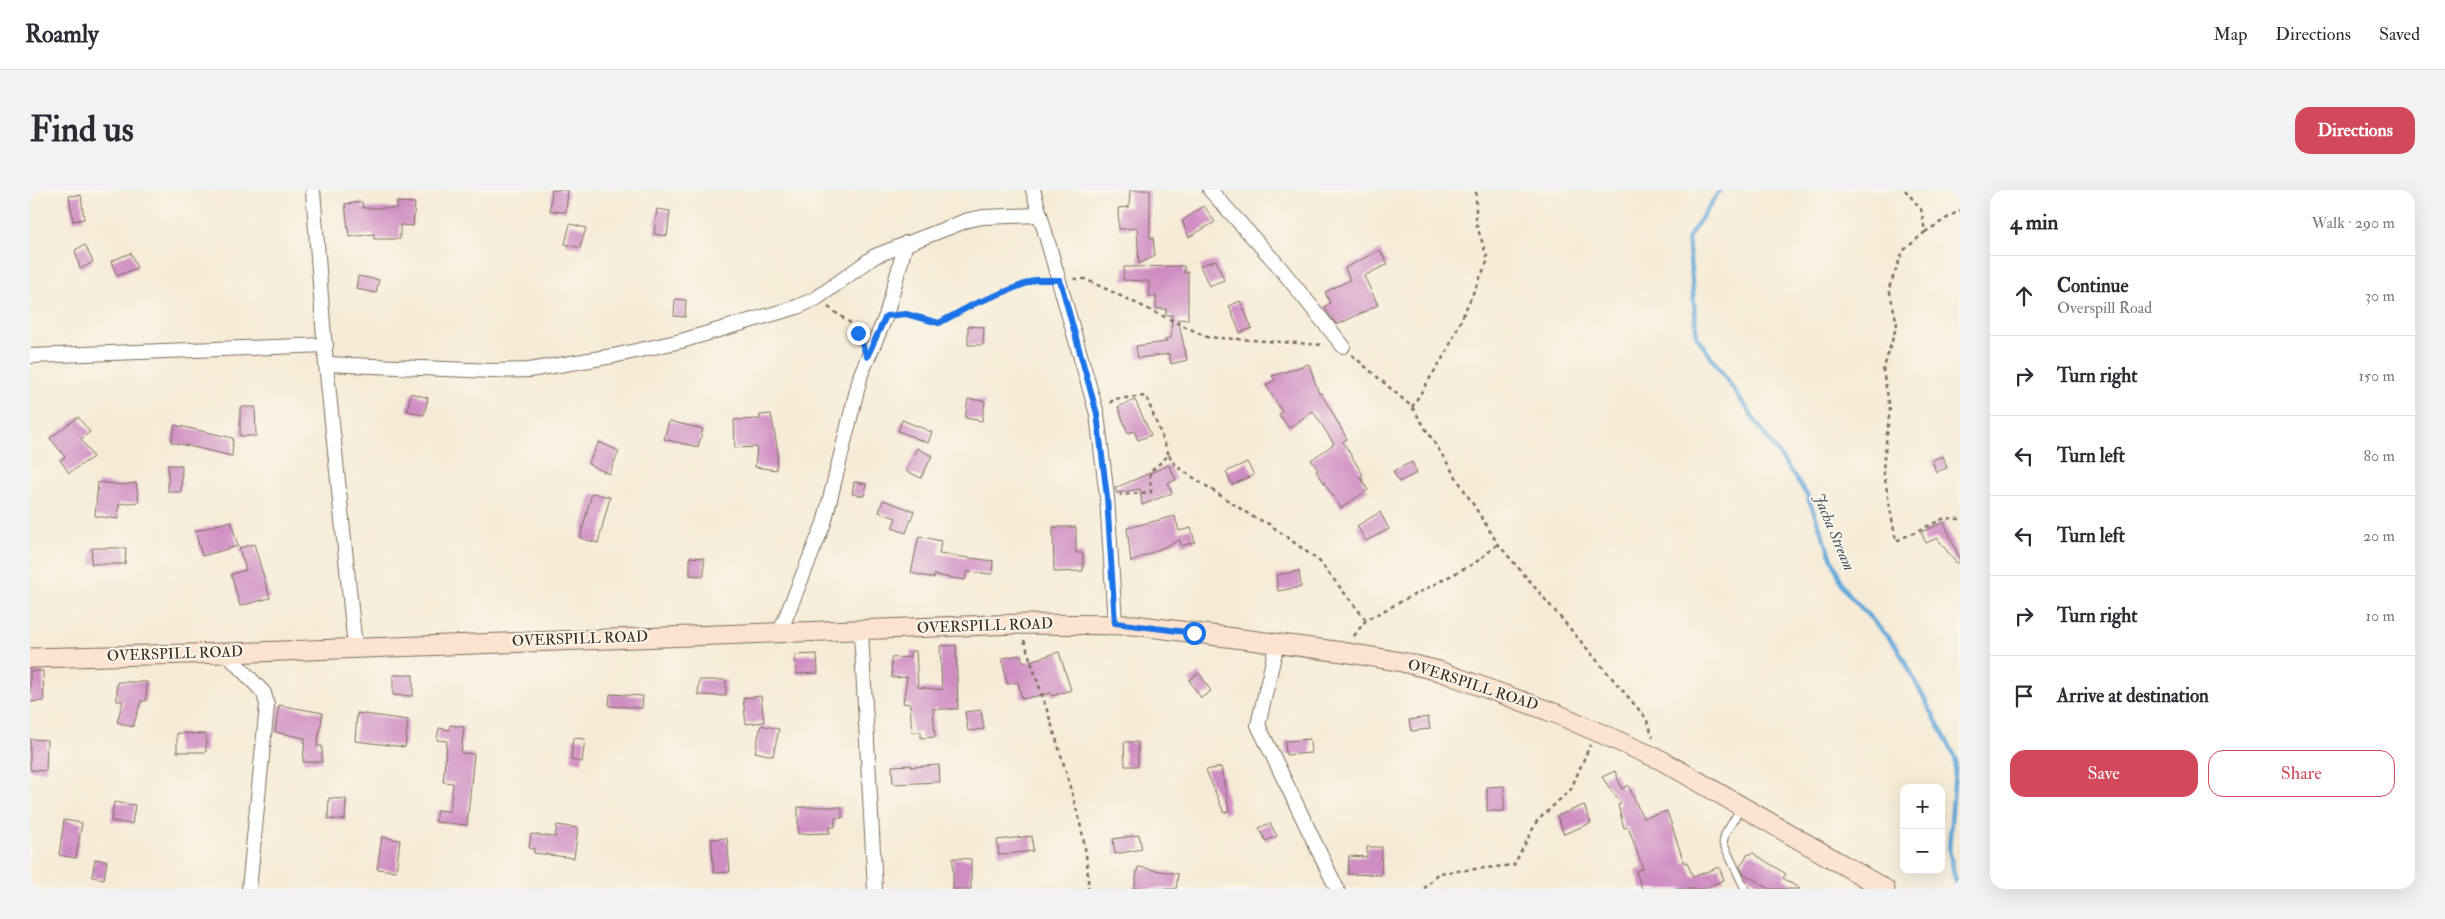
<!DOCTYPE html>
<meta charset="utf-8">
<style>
body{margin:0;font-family:"IM FELL Double Pica",serif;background:#f2f2f3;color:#2b2b33}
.controls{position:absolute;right:15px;bottom:15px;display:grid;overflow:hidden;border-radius:10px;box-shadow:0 5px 20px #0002}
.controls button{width:45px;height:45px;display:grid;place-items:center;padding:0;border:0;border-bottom:1px solid #e1e1e2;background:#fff;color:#2b2b33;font:25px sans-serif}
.stop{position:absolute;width:15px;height:15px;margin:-11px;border:4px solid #1a73e8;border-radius:50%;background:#fff}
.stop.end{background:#1a73e8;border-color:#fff;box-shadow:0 1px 5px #0008}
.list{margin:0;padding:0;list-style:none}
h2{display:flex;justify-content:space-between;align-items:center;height:65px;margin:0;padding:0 20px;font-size:21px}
h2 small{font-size:16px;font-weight:400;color:#7c7c81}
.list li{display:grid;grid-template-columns:32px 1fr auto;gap:15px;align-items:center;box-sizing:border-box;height:80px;padding:0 20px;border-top:1px solid #e1e1e2}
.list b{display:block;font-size:19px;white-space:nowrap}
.list p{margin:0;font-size:16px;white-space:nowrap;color:#7c7c81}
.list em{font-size:16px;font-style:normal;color:#7c7c81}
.actions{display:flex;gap:10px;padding:15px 20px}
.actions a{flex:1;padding:11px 0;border:1px solid #d1495b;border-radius:15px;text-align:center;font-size:18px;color:#d1495b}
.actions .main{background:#d1495b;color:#fff}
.icon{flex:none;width:28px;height:28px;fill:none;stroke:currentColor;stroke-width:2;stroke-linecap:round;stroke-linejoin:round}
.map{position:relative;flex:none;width:1930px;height:699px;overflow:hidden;border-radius:15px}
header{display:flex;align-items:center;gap:30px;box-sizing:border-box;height:70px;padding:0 25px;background:#fff;border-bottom:1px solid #e1e1e2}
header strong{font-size:24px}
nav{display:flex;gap:28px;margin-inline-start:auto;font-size:18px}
.intro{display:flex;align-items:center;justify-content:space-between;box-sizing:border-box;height:120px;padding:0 30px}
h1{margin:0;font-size:35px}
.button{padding:12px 22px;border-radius:15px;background:#d1495b;color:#fff;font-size:18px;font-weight:700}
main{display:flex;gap:30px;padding:0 30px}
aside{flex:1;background:#fff;border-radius:15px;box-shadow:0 5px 20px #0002}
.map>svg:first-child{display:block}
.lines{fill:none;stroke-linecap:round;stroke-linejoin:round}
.stream{stroke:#64a9da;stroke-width:4.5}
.building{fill:#cf8ec3}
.lane-casing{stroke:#7c6e5e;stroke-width:9}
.street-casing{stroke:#7c6e5e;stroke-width:16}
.secondary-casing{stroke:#7c6e5e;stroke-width:21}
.path{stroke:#7c6e5e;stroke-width:2.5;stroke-dasharray:4 4;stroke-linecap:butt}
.lane{stroke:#fff;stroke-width:7}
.street{stroke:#fff;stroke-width:14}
.secondary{stroke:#fde4d0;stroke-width:19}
.route{stroke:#1a73e8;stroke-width:6}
.labels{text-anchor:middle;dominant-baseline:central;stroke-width:4;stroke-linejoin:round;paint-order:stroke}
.street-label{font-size:15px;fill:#3b2a1e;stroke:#fbf7ec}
.water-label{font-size:16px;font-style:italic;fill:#495660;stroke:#fbf7ec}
</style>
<header>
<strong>Roamly</strong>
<nav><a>Map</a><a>Directions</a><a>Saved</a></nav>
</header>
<div class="intro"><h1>Find us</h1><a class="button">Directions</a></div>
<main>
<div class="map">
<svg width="1930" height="699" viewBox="0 0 1930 699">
<rect width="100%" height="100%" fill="#fbf7ec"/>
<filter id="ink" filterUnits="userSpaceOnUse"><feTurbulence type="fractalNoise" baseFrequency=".02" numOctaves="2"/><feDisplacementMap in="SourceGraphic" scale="10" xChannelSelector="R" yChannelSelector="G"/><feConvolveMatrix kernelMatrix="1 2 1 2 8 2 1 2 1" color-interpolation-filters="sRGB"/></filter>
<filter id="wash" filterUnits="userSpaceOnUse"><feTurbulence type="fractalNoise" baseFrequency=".0096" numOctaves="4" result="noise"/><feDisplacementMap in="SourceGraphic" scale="20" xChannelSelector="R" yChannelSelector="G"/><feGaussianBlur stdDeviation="1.12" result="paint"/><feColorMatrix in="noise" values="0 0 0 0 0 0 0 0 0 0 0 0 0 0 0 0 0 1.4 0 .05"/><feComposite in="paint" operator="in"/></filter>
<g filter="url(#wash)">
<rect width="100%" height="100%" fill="#f6ebd6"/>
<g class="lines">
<polyline class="stream" points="1690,0 1658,48 1667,147 1777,305 1814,399 1867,457 1926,568 1919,659 1927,699"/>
</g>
<g id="blocks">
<g class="building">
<polygon points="522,0 538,0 536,22 520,21"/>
<polygon points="1100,0 1120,0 1120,48 1123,47 1125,66 1109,74 1107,38 1089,39 1088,18 1099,17"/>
<polygon points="51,5 54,29 43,31 39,6"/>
<polygon points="332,12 333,18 367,18 367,12 385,13 383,36 370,35 370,49 344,49 344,44 319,47 315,14"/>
<polygon points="1174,16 1185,32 1159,47 1152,31"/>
<polygon points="627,19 640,21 637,46 624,44"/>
<polygon points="540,34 556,38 550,58 535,54"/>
<polygon points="55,55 63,72 50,79 45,60"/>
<polygon points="1350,60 1358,74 1334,86 1348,115 1309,134 1306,134 1294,117 1300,113 1295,102 1320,90 1315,78"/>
<polygon points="101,63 107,78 87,86 81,71"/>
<polygon points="1186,70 1194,90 1179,96 1170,76"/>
<polygon points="1154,76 1154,83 1158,82 1158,130 1148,129 1157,170 1141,174 1139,164 1108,168 1106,156 1136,152 1136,149 1141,148 1142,125 1136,125 1136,119 1126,119 1126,106 1119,106 1119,91 1093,90 1094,77"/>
<polygon points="328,86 349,90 346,103 326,99"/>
<polygon points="645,109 656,110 655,127 644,126"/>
<polygon points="1210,111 1222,138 1210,143 1199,116"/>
<polygon points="938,136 954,137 953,155 938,155"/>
<polygon points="1279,174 1289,204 1291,203 1317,249 1313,252 1333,285 1330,287 1338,300 1311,318 1286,281 1288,280 1281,270 1304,254 1283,221 1259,238 1249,224 1252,222 1236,195 1245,190 1242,186"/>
<polygon points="381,203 398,208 394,225 377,221"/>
<polygon points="938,209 955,211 952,231 935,228"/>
<polygon points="1105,210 1121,245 1108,250 1104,241 1098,243 1088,217"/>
<polygon points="210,217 225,217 226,246 210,246"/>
<polygon points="741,224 748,261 746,280 725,277 727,257 705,258 704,230 730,229 730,225"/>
<polygon points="48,227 60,242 51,249 63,267 39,283 30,270 35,267 20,248"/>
<polygon points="872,230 902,242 898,253 868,241"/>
<polygon points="639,231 673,239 668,257 634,249"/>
<polygon points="145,235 203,248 202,266 141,252"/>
<polygon points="569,252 589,261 579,284 558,274"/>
<polygon points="887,258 902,266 891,288 876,281"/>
<polygon points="1913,266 1917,278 1906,282 1902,270"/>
<polygon points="1217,272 1224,285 1202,295 1196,282"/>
<polygon points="1382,272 1387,283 1369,292 1363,281"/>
<polygon points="138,275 152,275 151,302 138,302"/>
<polygon points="1139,275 1146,290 1138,293 1142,303 1112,315 1110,299 1087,303 1085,298"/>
<polygon points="68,292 92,295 106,293 109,312 89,314 88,329 65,326"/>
<polygon points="824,292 836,294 834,306 822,304"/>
<polygon points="562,303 580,307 568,353 550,348"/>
<polygon points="853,310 884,321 876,343 862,338 866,328 849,322"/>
<polygon points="1350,322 1359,339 1336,351 1327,336"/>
<polygon points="1145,326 1149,341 1161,338 1165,352 1151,356 1150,350 1101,372 1097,338"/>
<polygon points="201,331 208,356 172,366 165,341"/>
<polygon points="1914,332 1930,370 1927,374 1907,348 1896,353 1891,342"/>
<polygon points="1023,337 1046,337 1046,363 1053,363 1053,381 1024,382"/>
<polygon points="889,346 911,351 909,364 963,371 962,384 937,382 935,390 904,385 904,388 881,383"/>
<polygon points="224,354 240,408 210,416 201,384 216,380 209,358"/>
<polygon points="62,358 96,358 95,374 61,374"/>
<polygon points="660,367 674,368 674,386 660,385"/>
<polygon points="1269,381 1271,397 1248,401 1246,385"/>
<polygon points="926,455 928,519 903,519 905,547 891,548 891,542 882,543 880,514 873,513 877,487 862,488 861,468 880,467 881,461 886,461 888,497 912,500 910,456"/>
<polygon points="1029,462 1041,500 1022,506 1021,503 992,509 988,492 977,494 972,468 991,465 993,473"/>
<polygon points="787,464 788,483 766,484 765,465"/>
<polygon points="0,481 13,481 14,511 0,512"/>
<polygon points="1169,483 1181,501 1171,508 1159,490"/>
<polygon points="363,485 383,485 383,506 363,505"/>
<polygon points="669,490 696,490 696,506 668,505"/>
<polygon points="87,492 117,492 116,511 111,511 103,537 87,532 93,511 87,511"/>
<polygon points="580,504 613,506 612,518 579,516"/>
<polygon points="731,506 734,532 716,534 713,508"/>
<polygon points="249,515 293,523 287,556 292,556 292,572 273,572 275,548 245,542"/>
<polygon points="951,520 954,539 938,541 935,522"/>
<polygon points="327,523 378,530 375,557 325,551"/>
<polygon points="1398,527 1400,539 1381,541 1379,530"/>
<polygon points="420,535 434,537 431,563 444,564 437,635 405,632 407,620 420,621 423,593 413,592 417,551 407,550 409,538 419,540"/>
<polygon points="731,535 749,539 743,566 725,562"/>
<polygon points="147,543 176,544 176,562 147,562"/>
<polygon points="543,548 555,549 552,572 541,570"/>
<polygon points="0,549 17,550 16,581 0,580"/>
<polygon points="1280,549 1281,563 1256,565 1255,551"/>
<polygon points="1094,552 1108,552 1108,576 1095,576"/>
<polygon points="881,575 881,577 909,575 910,592 863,594 862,576"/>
<polygon points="1191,577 1199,621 1194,623 1176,580"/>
<polygon points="1585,581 1592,599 1598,595 1613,628 1637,621 1654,673 1657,672 1663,687 1689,677 1694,690 1672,699 1612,699 1606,681 1613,678 1598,637 1594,638 1588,615 1591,614 1572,587"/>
<polygon points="1474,596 1474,621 1457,621 1457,597"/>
<polygon points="299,608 316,609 315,630 298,629"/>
<polygon points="84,612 105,615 102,634 81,631"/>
<polygon points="1554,615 1561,633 1534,644 1527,626"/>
<polygon points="768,617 812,617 812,628 805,628 805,637 799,637 800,643 768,644"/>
<polygon points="34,630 52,633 46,668 29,665"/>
<polygon points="1240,633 1247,646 1236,651 1229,638"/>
<polygon points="527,635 548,638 544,668 504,663 504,659 499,658 501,644 525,647"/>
<polygon points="1109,645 1112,659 1085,664 1083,649"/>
<polygon points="1002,646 1003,661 969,665 967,650"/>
<polygon points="352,647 370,650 366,681 347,679"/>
<polygon points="697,648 700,682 684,683 681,649"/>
<polygon points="1337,657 1352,657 1351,685 1318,684 1319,666 1337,667"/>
<polygon points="1723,663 1756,684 1753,688 1770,699 1740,699 1714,684 1710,677 1717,665"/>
<polygon points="923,668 941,669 941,699 923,699"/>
<polygon points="65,669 77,671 74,689 62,687"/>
<polygon points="1108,677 1148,684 1146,699 1104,699"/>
</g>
</g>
</g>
<g filter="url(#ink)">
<use href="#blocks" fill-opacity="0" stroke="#7c6e5e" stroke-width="1"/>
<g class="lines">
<g class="lane-casing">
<polyline id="lane" points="1711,618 1695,644 1693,653 1715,699"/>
</g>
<g class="street-casing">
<g id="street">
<polyline points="283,0 296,174 325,457"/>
<polyline points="1003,0 1067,224 1077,307 1085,433"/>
<polyline points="1180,0 1247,74 1313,156"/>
<polyline points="0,166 296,155"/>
<polyline points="296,174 463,181 499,180 583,166 651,151 767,117 787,108 845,66 938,30 953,27 1010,25"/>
<polyline points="831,441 845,699"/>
<polyline points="749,444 794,333 831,184 856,126 876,53"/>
<polyline points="1247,453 1228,535 1307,699"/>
<polyline points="196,463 234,503 237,515 219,699"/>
</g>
</g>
<g class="secondary-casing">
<polyline id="secondary" points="0,468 196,463 989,434 1104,435 1313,462 1372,472 1409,481 1527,524 1631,570 1855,699"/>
</g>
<g class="path">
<polyline points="1875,0 1891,19 1895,42 1873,61 1859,98 1867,134 1853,181 1860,218 1853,279 1866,351 1915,328 1930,329"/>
<polyline points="1928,1 1930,7"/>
<polyline points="1895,42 1930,20"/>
<polyline points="1044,89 1055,89 1177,147 1295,155"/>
<polyline points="798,117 823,135 830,150"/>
<polyline points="872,124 909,133 944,114 1005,90 1013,90"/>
<polyline points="1322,165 1382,217 1468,354 1616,528 1623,547"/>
<polyline points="1080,213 1084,209 1116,206 1139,265 1120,282 1121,302 1090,305"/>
<polyline points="1382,217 1417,161 1458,70 1446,33 1446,0"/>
<polyline points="1139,265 1146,276 1223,327 1239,334 1289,371 1336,430"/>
<polyline points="1324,446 1336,430 1445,373 1468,354"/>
<path d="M994,450c15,47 32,95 45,143 10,35 20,69 19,106"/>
<polyline points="1394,699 1408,683 1484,675 1507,631 1541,599 1560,555"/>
</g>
<use href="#lane" class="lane"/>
<use href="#street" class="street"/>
<use href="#secondary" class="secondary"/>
</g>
</g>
<g class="lines" filter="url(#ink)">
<polyline class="route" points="828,143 837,167 856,126 876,124 909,133 944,114 1005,90 1030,90 1067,224 1077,307 1085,433 1164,443"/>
</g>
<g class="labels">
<g class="street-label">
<text transform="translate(955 436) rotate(-2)">OVERSPILL ROAD</text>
<text transform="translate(550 449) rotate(-2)">OVERSPILL ROAD</text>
<text transform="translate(145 464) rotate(-2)">OVERSPILL ROAD</text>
<text transform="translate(1443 495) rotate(18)">OVERSPILL ROAD</text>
</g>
<g class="water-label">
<text transform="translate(1804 342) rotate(67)">Jacha Stream</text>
</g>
</g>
</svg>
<div class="controls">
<button>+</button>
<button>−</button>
</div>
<div class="stop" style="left:1164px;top:443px"></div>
<div class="stop end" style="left:828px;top:143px"></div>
</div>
<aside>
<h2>4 min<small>Walk · 290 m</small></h2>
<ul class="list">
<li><svg class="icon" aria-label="ahead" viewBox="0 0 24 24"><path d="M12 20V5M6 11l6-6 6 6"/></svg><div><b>Continue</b><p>Overspill Road</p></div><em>30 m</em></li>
<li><svg class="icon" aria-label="right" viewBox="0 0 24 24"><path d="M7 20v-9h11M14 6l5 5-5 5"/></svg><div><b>Turn right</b></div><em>150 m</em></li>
<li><svg class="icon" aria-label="left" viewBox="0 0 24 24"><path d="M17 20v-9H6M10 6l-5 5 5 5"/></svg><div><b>Turn left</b></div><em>80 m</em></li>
<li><svg class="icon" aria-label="left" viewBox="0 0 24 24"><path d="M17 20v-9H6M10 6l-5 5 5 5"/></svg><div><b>Turn left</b></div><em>20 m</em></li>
<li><svg class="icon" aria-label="right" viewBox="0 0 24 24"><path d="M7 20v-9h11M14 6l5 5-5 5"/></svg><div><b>Turn right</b></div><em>10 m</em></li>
<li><svg class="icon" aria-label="arrive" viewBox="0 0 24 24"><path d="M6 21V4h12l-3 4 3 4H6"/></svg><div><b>Arrive at destination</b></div></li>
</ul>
<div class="actions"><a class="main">Save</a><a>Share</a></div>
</aside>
</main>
